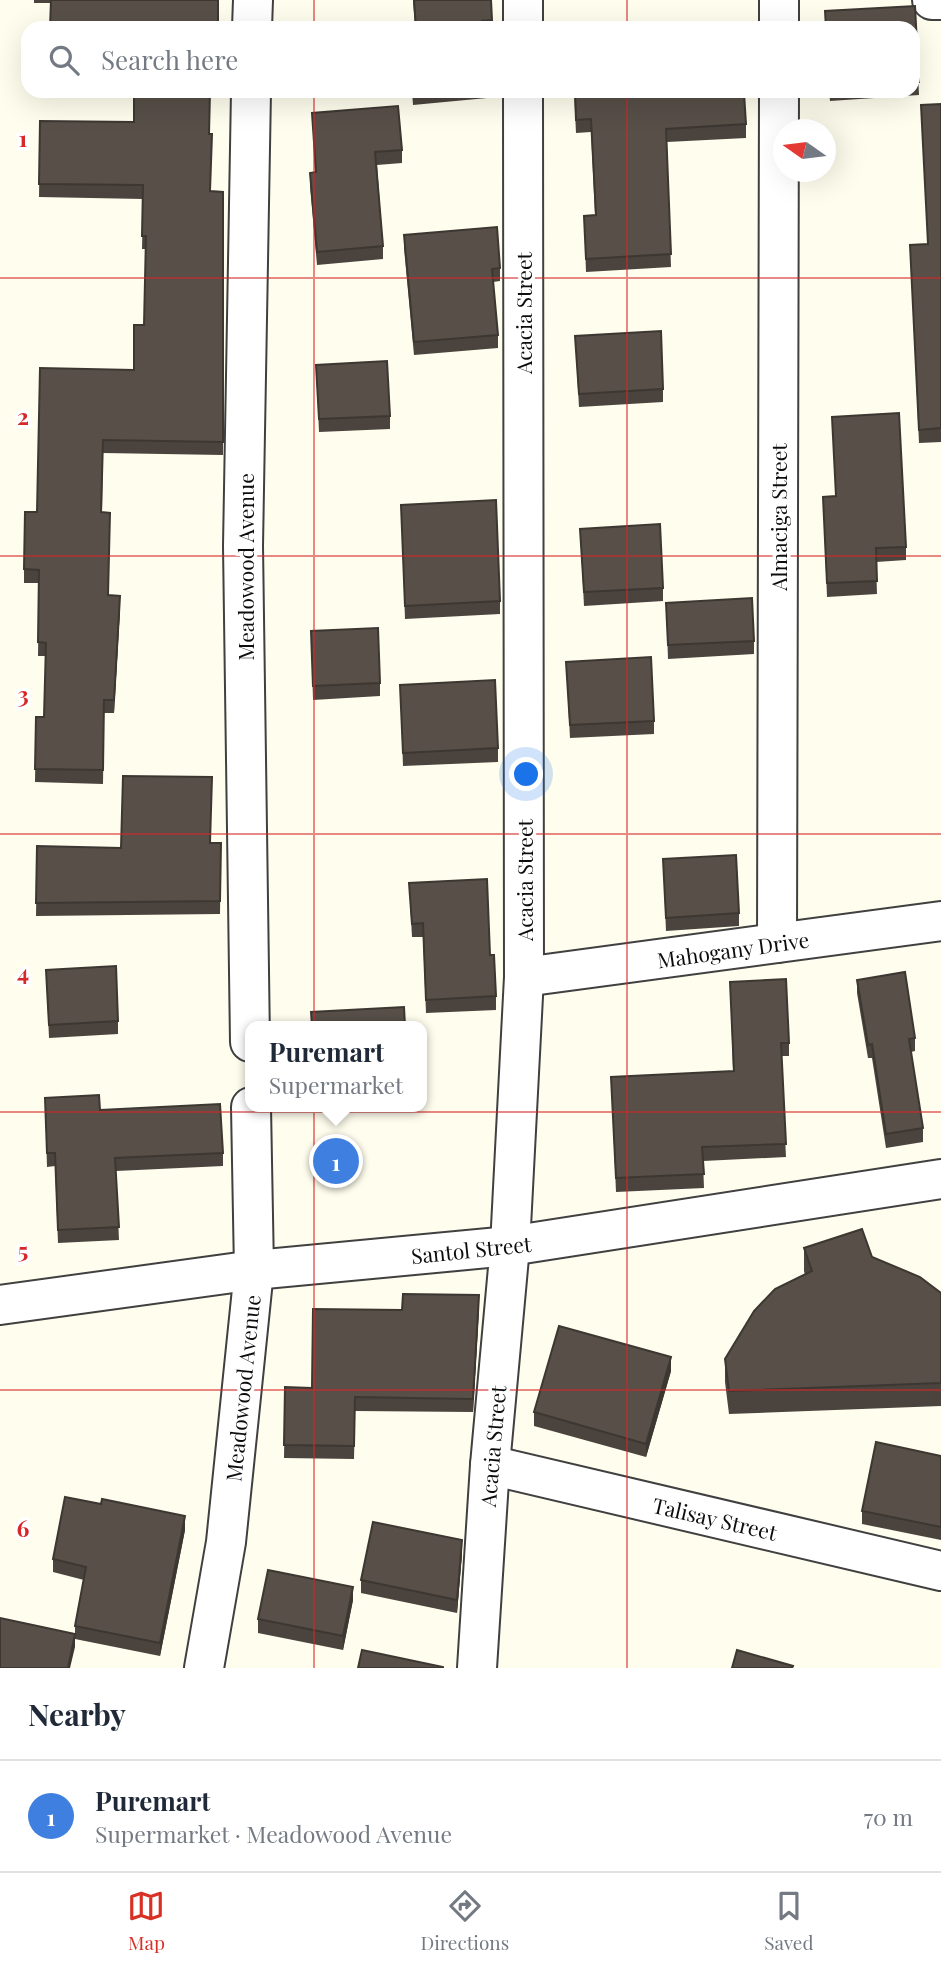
<!DOCTYPE html>
<meta charset="utf-8">
<style>
body{margin:0;font-family:"Playfair Display",serif;background:#f6f6f7;color:#1f2937}
.compass{position:absolute;left:773px;top:119px;width:63px;height:63px;border-radius:50%;background:#fff;box-shadow:0 7px 28px #0002;rotate:284deg}
.you{position:absolute;left:527px;top:775px;width:24px;height:24px;margin:-18px;border:5px solid #fff;border-radius:50%;background:#1a73e8;box-shadow:0 0 0 10px #1a73e833}
.badge{display:grid;place-items:center;width:46px;height:46px;border-radius:50%;background:#d93025;color:#fff;font-size:23px;font-weight:700}
.pin{position:absolute;translate:-50% -50%;border:4px solid #fff;box-shadow:0 2px 7px #0006}
.popup{position:absolute;left:245px;top:1021px;width:182px;height:91px;box-sizing:border-box;display:grid;place-content:center;border-radius:14px;background:#fff;filter:drop-shadow(0 2px 5px #0005);font-size:23px;white-space:nowrap;color:#747a83}
.popup b{font-size:26px;color:#1f2937}
.popup::after{content:'';position:absolute;left:50%;top:100%;margin-left:-14px;border:14px solid transparent;border-top-color:#fff}
.list{margin:0;padding:0;list-style:none}
h2{display:flex;justify-content:space-between;align-items:center;height:91px;margin:0;padding:0 28px;font-size:30px}
h2 small{font-size:23px;font-weight:400;color:#747a83}
.list li{display:grid;grid-template-columns:46px 1fr auto;gap:21px;align-items:center;box-sizing:border-box;height:112px;padding:0 28px;border-top:2px solid #e0e1e3}
.list b{display:block;font-size:26px;white-space:nowrap}
.list p{margin:0;font-size:23px;white-space:nowrap;color:#747a83}
.list em{font-size:23px;font-style:normal;color:#747a83}
.icon{flex:none;width:38px;height:38px;fill:none;stroke:currentColor;stroke-width:2;stroke-linecap:round;stroke-linejoin:round}
.map{position:relative;flex:none;width:941px;height:1668px;overflow:hidden}
.search{position:absolute;background:#fff;box-shadow:0 7px 28px #0002;left:21px;right:21px;top:21px;height:77px;display:flex;align-items:center;gap:18px;box-sizing:border-box;padding:0 24px;border-radius:21px;color:#747a83;font-size:26px}
.sheet{height:203px;background:#fff}
nav{display:flex;justify-content:space-around;align-items:center;box-sizing:border-box;height:98px;border-top:2px solid #e0e1e3;background:#fff;font-size:19px;color:#747a83}
nav a{display:grid;justify-items:center;gap:4px}
nav .on{color:#d93025}
.map>svg:first-child{display:block}
.lines{fill:none;stroke-linecap:round;stroke-linejoin:round}
.minor-casing{stroke:#404040;stroke-width:42}
.minor{stroke:#fff;stroke-width:38}
.wall{fill:#4b443e}
.shaded-wall{fill:#3d3732}
.building{fill:#574f48;stroke:#3d3732;stroke-width:2}
.grid{fill:none;stroke:#d62828;stroke-width:2;stroke-opacity:0.55}
.labels{text-anchor:middle;dominant-baseline:central;stroke-width:7;stroke-linejoin:round;paint-order:stroke}
.street-label{font-size:21px;fill:#0d0d0d;stroke:#fff}
.grid-label{font-size:23px;text-anchor:middle;font-weight:bold;fill:#d62828;stroke:#fff;stroke-width:7;stroke-linejoin:round;paint-order:stroke}
</style>
<div class="map">
<svg width="941" height="1668" viewBox="0 0 941 1668">
<rect width="100%" height="100%" fill="#fffded"/>
<g class="lines">
<g class="minor-casing">
<g id="minor">
<polyline points="523,0 523,28"/>
<polyline points="932,0 941,0"/>
<polyline points="252,28 253,0"/>
<polyline points="779,28 779,0"/>
<polyline points="777,943 779,91"/>
<polyline points="524,977 941,921"/>
<polyline points="250,1042 243,546 251,91"/>
<polyline points="0,1305 254,1270 510,1246 941,1179"/>
<polyline points="490,1465 941,1571"/>
<polyline points="204,1668 226,1542 254,1270 251,1107"/>
<polyline points="477,1668 490,1465 510,1246 524,977 523,91"/>
</g>
</g>
<use href="#minor" class="minor"/>
</g>
<g class="wall">
<polygon points="34,0 218,0 51,3 34,3"/>
<polygon points="413,0 491,0 492,28 415,28"/>
<polygon points="915,6 919,95 830,101 829,91 913,91 913,28 825,28 825,11"/>
<polygon points="412,91 487,91 487,98 413,105"/>
<polygon points="574,91 703,91 746,124 746,138 667,142 671,267 586,272 584,216 595,215 591,132 576,133"/>
<polygon points="941,104 941,442 919,443 910,245 928,244 921,105"/>
<polygon points="312,113 402,150 402,163 377,165 383,246 383,259 317,265 310,186 310,173 315,172"/>
<polygon points="40,121 134,122 209,134 210,191 223,192 223,455 103,453 102,512 108,595 120,609 114,713 104,713 103,784 35,782 36,717 44,717 46,656 38,656 39,583 24,583 24,569 37,512 134,370 144,325 146,249 142,249 143,199 39,197"/>
<polygon points="404,235 500,268 500,281 493,282 498,335 498,348 414,355 404,248"/>
<polygon points="575,336 663,389 663,402 579,407"/>
<polygon points="316,365 390,416 390,429 319,432"/>
<polygon points="832,417 906,547 906,560 876,562 877,594 827,597 823,497 836,496"/>
<polygon points="401,505 500,601 500,614 405,619"/>
<polygon points="580,529 663,588 663,601 584,606"/>
<polygon points="666,603 754,641 754,654 668,659"/>
<polygon points="311,631 380,683 380,696 313,700"/>
<polygon points="566,662 654,721 654,734 570,738"/>
<polygon points="400,685 498,748 498,762 403,766"/>
<polygon points="211,843 221,843 220,914 36,916 37,846 121,848"/>
<polygon points="663,859 739,913 739,926 666,931"/>
<polygon points="409,883 490,955 496,996 496,1010 426,1013 423,937 412,937"/>
<polygon points="46,970 118,1021 118,1034 49,1038"/>
<polygon points="857,980 915,1038 915,1051 911,1052 923,1128 923,1142 886,1148 872,1058 868,1058 857,993"/>
<polygon points="730,982 789,1043 789,1056 781,1056 786,1157 703,1161 704,1188 616,1192 611,1077 733,1071"/>
<polygon points="45,1098 100,1110 223,1153 223,1166 116,1171 119,1240 58,1243 55,1166 47,1167"/>
<polygon points="804,1248 872,1257 941,1293 941,1406 729,1414 725,1382 725,1359 805,1275 804,1271"/>
<polygon points="479,1308 473,1412 355,1411 354,1459 284,1458 285,1387 312,1388 402,1310"/>
<polygon points="671,1371 646,1457 534,1426 534,1412"/>
<polygon points="941,1456 941,1540 862,1524 862,1511"/>
<polygon points="185,1530 160,1656 75,1639 75,1647 75,1626 84,1580 53,1572 53,1559"/>
<polygon points="462,1554 457,1613 361,1593 361,1580"/>
<polygon points="353,1600 343,1650 258,1633 258,1619"/>
</g>
<g class="shaded-wall">
<polygon points="120,596 120,609 114,713 114,700"/>
<polygon points="479,1295 479,1308 473,1412 473,1399"/>
<polygon points="671,1357 671,1371 646,1457 646,1444"/>
<polygon points="185,1516 185,1530 160,1656 160,1643"/>
<polygon points="462,1540 462,1554 457,1613 457,1600"/>
<polygon points="353,1587 353,1600 343,1650 343,1636"/>
<polygon points="75,1634 75,1647 70,1668 68,1668"/>
</g>
<g class="building">
<polygon points="51,0 218,0 218,28 50,28"/>
<polygon points="414,0 491,0 492,20 482,21 483,28 416,28"/>
<polygon points="915,6 919,82 913,82 913,28 826,28 825,11"/>
<polygon points="134,91 210,91 209,134 212,134 210,191 223,192 223,442 103,440 101,512 110,513 108,595 120,596 114,700 104,700 103,770 35,769 36,717 44,717 46,643 38,642 39,570 24,569 25,512 37,512 40,368 134,370 134,325 144,325 146,236 142,236 143,185 39,184 40,121 134,122"/>
<polygon points="575,91 703,91 744,93 746,124 666,129 671,254 586,259 584,216 596,215 591,119 576,120"/>
<polygon points="941,104 941,428 919,430 910,245 928,244 921,105"/>
<polygon points="398,106 402,150 375,152 383,246 317,252 310,173 316,172 312,113"/>
<polygon points="497,227 500,268 492,269 498,335 414,342 404,235"/>
<polygon points="661,331 663,389 579,394 575,336"/>
<polygon points="387,361 390,416 319,419 316,365"/>
<polygon points="899,413 906,547 876,548 877,581 827,583 823,497 836,496 832,417"/>
<polygon points="496,500 500,601 405,606 401,505"/>
<polygon points="660,524 663,588 584,592 580,529"/>
<polygon points="752,598 754,641 668,645 666,603"/>
<polygon points="378,628 380,683 313,686 311,631"/>
<polygon points="651,657 654,721 570,725 566,662"/>
<polygon points="495,680 498,748 403,753 400,685"/>
<polygon points="123,776 212,777 210,843 221,843 220,901 36,903 37,846 121,848"/>
<polygon points="736,855 739,913 666,918 663,859"/>
<polygon points="487,879 490,955 494,955 496,996 426,1000 423,923 412,924 409,883"/>
<polygon points="116,966 118,1021 49,1025 46,970"/>
<polygon points="905,972 915,1038 909,1039 923,1128 886,1134 872,1044 868,1045 857,980"/>
<polygon points="786,979 789,1043 781,1043 786,1144 702,1147 704,1174 616,1178 611,1077 734,1071 730,982"/>
<polygon points="404,1007 405,1026 312,1026 311,1012"/>
<polygon points="99,1095 100,1110 220,1104 223,1153 115,1158 119,1227 58,1230 55,1153 47,1153 45,1098"/>
<polygon points="862,1229 872,1257 920,1277 941,1293 941,1383 729,1391 725,1359 754,1311 775,1289 812,1271 804,1248"/>
<polygon points="403,1294 479,1295 473,1399 355,1397 354,1446 284,1445 285,1387 312,1388 313,1309 402,1310"/>
<polygon points="559,1326 671,1357 646,1444 534,1412"/>
<polygon points="876,1442 941,1456 941,1527 862,1511"/>
<polygon points="65,1497 101,1504 102,1499 185,1516 160,1643 75,1626 86,1567 53,1559"/>
<polygon points="373,1522 462,1540 457,1600 361,1580"/>
<polygon points="268,1570 353,1587 343,1636 258,1619"/>
<polygon points="0,1618 75,1634 68,1668 0,1668"/>
<polygon points="362,1650 443,1667 443,1668 358,1668"/>
<polygon points="737,1650 793,1666 792,1668 732,1668"/>
</g>
<path class="grid" d="M314,0v28M627,0v28M314,91v1577M627,91v1577M0,278h941M0,556h941M0,834h941M0,1112h941M0,1390h941"/>
<g class="labels">
<g class="street-label">
<text transform="translate(523 313) rotate(-90)">Acacia Street</text>
<text transform="translate(778 517) rotate(-90)">Almaciga Street</text>
<text transform="translate(245 567) rotate(-90)">Meadowood Avenue</text>
<text transform="translate(524 880) rotate(-90)">Acacia Street</text>
<text transform="translate(733 949) rotate(-8)">Mahogany Drive</text>
<text transform="translate(471 1249) rotate(-6)">Santol Street</text>
<text transform="translate(242 1388) rotate(-84)">Meadowood Avenue</text>
<text transform="translate(492 1446) rotate(-85)">Acacia Street</text>
<text transform="translate(715 1518) rotate(13)">Talisay Street</text>
</g>
</g>
<g class="grid-label">
<text x="23" y="147">1</text>
<text x="23" y="425">2</text>
<text x="23" y="703">3</text>
<text x="23" y="981">4</text>
<text x="23" y="1259">5</text>
<text x="23" y="1537">6</text>
</g>
</svg>
<svg class="compass" viewBox="-18 -18 36 36"><path d="M0-13l5 13h-10z" fill="#e53935"/><path d="M0 13l5-13h-10z" fill="#747a83"/></svg>
<div class="you"></div>
<div class="pin badge" style="left:336px;top:1161px;background:#3f7fe0">1</div>
<div class="popup"><b>Puremart</b>Supermarket</div>
<div class="search"><svg class="icon" aria-label="search" viewBox="0 0 24 24"><circle cx="10" cy="10" r="6"/><path d="M15 15l6 6"/></svg>Search here</div>
</div>
<section class="sheet">
<h2>Nearby<small></small></h2>
<ul class="list">
<li><span class="badge" style="background:#3f7fe0">1</span><div><b>Puremart</b><p>Supermarket · Meadowood Avenue</p></div><em>70 m</em></li>
</ul>
</section>
<nav>
<a class="on"><svg class="icon" aria-label="map" viewBox="0 0 24 24"><path d="M3 6l6-2 6 2 6-2v14l-6 2-6-2-6 2zM9 4v14M15 6v14"/></svg>Map</a>
<a><svg class="icon" aria-label="directions" viewBox="0 0 24 24"><path d="M12 3l9 9-9 9-9-9zM9 14v-3h6M13 9l2 2-2 2"/></svg>Directions</a>
<a><svg class="icon" aria-label="saved" viewBox="0 0 24 24"><path d="M7 4h10v16l-5-4-5 4z"/></svg>Saved</a>
</nav>
